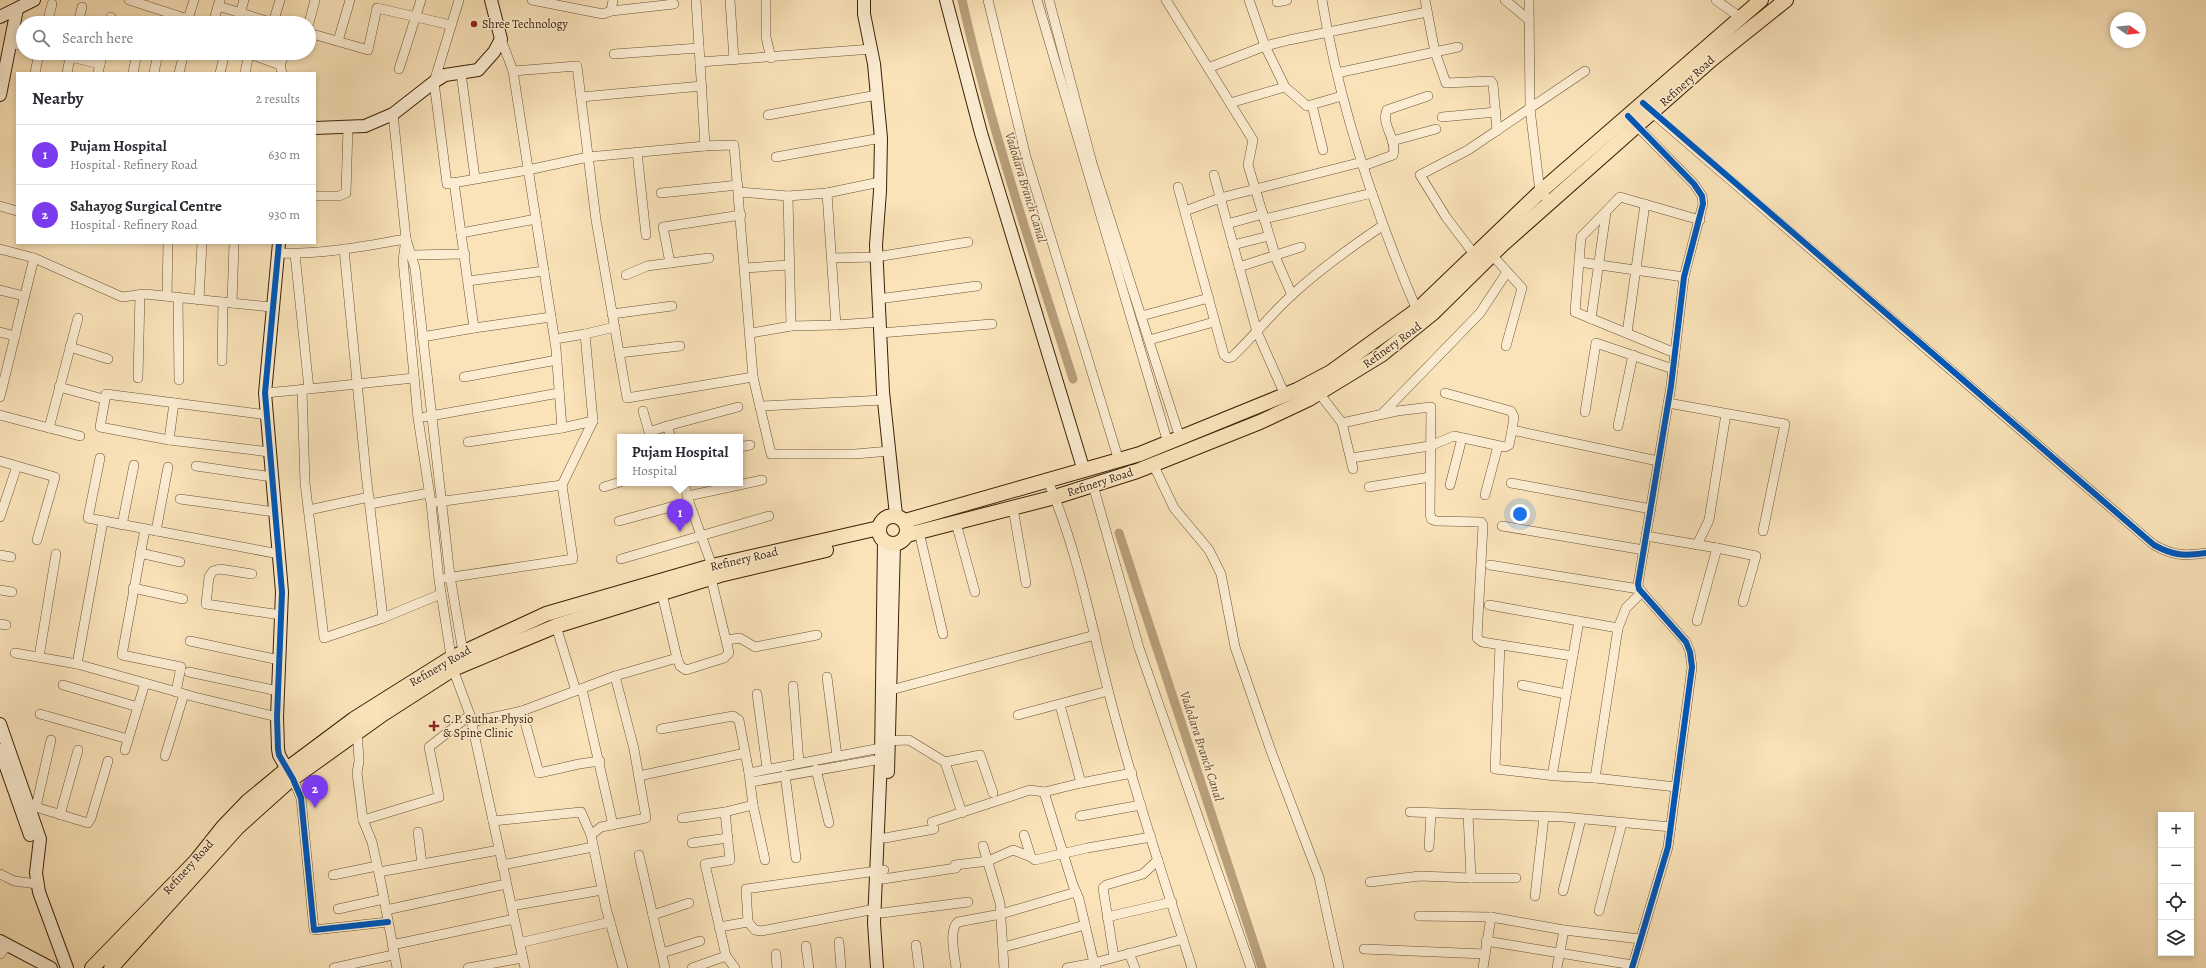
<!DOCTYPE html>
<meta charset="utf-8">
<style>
body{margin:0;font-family:Alegreya,serif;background:#f7f7f7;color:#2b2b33}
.controls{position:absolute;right:12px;bottom:12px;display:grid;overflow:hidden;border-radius:0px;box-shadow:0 2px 6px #0003}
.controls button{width:36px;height:36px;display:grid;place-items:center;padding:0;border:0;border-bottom:1px solid #e1e1e2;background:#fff;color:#2b2b33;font:20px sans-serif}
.compass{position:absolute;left:2110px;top:12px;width:36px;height:36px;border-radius:50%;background:#fff;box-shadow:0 2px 6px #0003;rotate:105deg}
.you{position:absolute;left:1520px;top:514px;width:14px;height:14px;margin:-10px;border:3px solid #fff;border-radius:50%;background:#1a73e8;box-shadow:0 0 0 6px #1a73e833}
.badge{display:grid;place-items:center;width:26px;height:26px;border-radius:50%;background:#7c3aed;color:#fff;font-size:13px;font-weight:700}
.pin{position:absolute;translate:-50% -33px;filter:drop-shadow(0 1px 2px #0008)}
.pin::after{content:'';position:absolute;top:21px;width:14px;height:12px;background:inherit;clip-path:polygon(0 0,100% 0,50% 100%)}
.popup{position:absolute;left:617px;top:434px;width:126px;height:52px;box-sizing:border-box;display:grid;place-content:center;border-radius:0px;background:#fff;filter:drop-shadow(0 1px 3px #0005);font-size:13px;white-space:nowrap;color:#7c7c81}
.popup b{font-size:15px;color:#2b2b33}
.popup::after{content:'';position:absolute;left:50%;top:100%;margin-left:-8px;border:8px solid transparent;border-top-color:#fff}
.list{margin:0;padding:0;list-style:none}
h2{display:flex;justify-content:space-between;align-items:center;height:52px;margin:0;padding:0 16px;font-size:17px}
h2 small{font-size:13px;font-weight:400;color:#7c7c81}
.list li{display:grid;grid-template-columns:26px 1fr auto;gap:12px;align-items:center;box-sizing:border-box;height:60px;padding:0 16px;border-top:1px solid #e1e1e2}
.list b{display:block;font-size:15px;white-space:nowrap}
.list p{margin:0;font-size:13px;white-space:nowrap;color:#7c7c81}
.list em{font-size:13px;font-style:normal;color:#7c7c81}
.icon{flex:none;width:22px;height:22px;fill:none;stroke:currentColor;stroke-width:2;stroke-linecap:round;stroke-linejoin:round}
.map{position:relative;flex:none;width:2206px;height:968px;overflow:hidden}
.search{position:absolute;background:#fff;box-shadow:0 2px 6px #0003;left:16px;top:16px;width:300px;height:44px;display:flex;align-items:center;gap:10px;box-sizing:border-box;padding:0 14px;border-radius:22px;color:#7c7c81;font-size:15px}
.panel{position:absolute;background:#fff;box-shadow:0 2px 6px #0003;left:16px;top:72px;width:300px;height:172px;border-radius:0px}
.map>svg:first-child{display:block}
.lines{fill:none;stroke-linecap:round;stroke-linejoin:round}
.canal{stroke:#b9a17c;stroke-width:9}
.street-casing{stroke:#6b5133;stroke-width:10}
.secondary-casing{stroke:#3b2006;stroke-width:14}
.primary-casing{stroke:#3b2006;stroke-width:16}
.street{stroke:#fcedd2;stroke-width:9}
.secondary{stroke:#fcedd2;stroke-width:12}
.primary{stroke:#fae3b9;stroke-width:14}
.cycleway-casing{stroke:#fcedd2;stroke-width:8}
.cycleway{stroke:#0057b8;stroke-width:6}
.poi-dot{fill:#8f2418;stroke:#fcedd2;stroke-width:1.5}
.labels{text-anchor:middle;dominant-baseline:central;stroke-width:3;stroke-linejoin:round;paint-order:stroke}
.poi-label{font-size:12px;fill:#3b2006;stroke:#fcedd2;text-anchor:start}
.street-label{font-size:12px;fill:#3b2006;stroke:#fcedd2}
.water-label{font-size:13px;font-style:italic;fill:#674d2f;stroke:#fcedd2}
</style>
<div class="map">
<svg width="2206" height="968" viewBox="0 0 2206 968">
<rect width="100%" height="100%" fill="#fae3b9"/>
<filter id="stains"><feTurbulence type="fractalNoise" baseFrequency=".005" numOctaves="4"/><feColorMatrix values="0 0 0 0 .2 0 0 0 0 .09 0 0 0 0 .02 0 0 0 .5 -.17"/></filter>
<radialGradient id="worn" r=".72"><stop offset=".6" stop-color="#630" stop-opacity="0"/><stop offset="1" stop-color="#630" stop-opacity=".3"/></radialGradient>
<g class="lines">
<g class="canal">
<path d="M962,0c29,129 71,253 111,379"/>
<polyline points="1119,533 1262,968"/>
</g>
<g class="street-casing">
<g id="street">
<polyline points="129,0 200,23"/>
<polyline points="220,0 218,6 273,23"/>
<polyline points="459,0 434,82 447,184 528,170 588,157 705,146 700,62"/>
<polyline points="532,0 603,14 611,11 613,0"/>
<polyline points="696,0 700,62 872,49"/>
<polyline points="730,0 734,60"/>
<polyline points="766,0 766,37 771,58"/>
<polyline points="988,0 1026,157 1119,461"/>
<polyline points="1037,0 1168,443"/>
<polyline points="1049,0 1092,163 1180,438"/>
<polyline points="1166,0 1253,140 1248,165 1277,261 1292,295"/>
<polyline points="1249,0 1265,46 1285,87 1307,106 1342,96"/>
<path d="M1322,0c18,109 53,212 96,313"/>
<polyline points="1425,0 1435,52 1446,83 1491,81 1493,84 1497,131"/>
<polyline points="1505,0 1529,20"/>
<polyline points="1529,0 1530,109 1540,192 1551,202"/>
<polyline points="1716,0 1741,18"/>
<polyline points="1277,2 1287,0"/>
<polyline points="611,11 674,4"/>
<polyline points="240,14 244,0"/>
<polyline points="188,19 194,0"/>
<polyline points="47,23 52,4"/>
<polyline points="78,23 82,7"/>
<polyline points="110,23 111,17"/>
<polyline points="213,23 218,6"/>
<polyline points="273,23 280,0"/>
<polyline points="309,23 315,0"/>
<polyline points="309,33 368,50 377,8 451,25"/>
<polyline points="501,39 513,71 556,349 562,428 593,421 585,334 615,327"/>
<polyline points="338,41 350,0"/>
<polyline points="10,43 23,46"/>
<polyline points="54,53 100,64 98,73"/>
<polyline points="247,53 280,65 282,73"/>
<polyline points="614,54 699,48"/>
<polyline points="100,64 103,53"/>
<polyline points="280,65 285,53"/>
<polyline points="1208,68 1265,46 1289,40 1427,12"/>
<polyline points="399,69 421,0"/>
<polyline points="513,71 577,66 596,220 627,398 753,377 771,454 855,454 890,451"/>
<polyline points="35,73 39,53"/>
<polyline points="67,73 71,53"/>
<polyline points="133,73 137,53"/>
<polyline points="154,73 158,53"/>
<polyline points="179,73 184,53"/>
<polyline points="220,73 225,53"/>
<polyline points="245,73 249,53"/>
<polyline points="461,73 475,178"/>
<polyline points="1337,73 1458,47"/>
<polyline points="581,97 702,86"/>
<polyline points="1230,103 1285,87"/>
<polyline points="1312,105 1323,150"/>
<path d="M1648,109l506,436c20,11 30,11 52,8"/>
<polyline points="393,114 406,239 415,268 450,576 464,658"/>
<polyline points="768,115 877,95"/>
<polyline points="1442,117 1496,112"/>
<polyline points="1392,141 1436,129"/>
<polyline points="700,146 734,145 753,377"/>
<polyline points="637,152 646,235"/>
<polyline points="776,157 881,138"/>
<path d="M1363,166l30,-11c5,-15 -13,-31 -6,-45l41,-14"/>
<polyline points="1214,175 1257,332 1285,395"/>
<polyline points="454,182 474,328 551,317"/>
<path d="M1178,187l46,168 4,3 4,-1c21,-20 39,-43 60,-62 28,-26 59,-48 90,-69"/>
<polyline points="739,192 788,196 827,193"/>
<polyline points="661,193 738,185"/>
<polyline points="315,196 339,196 346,193 348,127"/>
<polyline points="788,196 791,326 836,325 827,193 880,182"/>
<polyline points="0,206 17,211"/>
<polyline points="1185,211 1220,198 1362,162"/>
<polyline points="1264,219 1372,193"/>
<polyline points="1227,224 1263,214"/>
<polyline points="461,233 536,219"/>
<polyline points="406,239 403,260 418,418 431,503 439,580 453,669 470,715 525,968"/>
<polyline points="1233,245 1269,236"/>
<polyline points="0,249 34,258"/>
<polyline points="344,249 366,474 383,618 441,594"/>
<path d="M278,253c43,2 86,-7 128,-14"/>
<polyline points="295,254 309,389 414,378"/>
<polyline points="1474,254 1446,217 1420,175 1468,150 1585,71"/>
<polyline points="411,255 465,254"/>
<polyline points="1492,255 1522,288 1506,346"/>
<polyline points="832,258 876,257 968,242"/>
<polyline points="1579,262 1684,277"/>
<polyline points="670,263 663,227 741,215"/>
<polyline points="1239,267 1301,247"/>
<polyline points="745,268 788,265"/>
<polyline points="626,275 647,266 709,258"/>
<polyline points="468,281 544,271"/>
<polyline points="0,290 24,296"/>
<polyline points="167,296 168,243"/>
<polyline points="178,297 179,380"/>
<polyline points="878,299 977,286"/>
<polyline points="199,300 202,243"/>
<polyline points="232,303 234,243"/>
<polyline points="612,314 672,306"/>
<polyline points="1141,316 1209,298"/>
<polyline points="1591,319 1606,212"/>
<polyline points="836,325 879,322"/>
<polyline points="0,332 15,336"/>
<polyline points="751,333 791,326"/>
<polyline points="880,333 992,324"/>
<polyline points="1627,333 1645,204"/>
<polyline points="422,337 474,328"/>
<polyline points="555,339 585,334"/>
<polyline points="1149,340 1214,322"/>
<polyline points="70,347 108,359"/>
<polyline points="619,353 680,346"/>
<polyline points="1675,353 1575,312 1581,237 1620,197 1700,220"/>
<polyline points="222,361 223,302"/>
<polyline points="464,377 557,360"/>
<polyline points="138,378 140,294"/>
<polyline points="59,387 100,398"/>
<polyline points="302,389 305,483 324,638 383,618"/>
<polyline points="265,393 308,389"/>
<polyline points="1319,393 1342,423 1397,411 1431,407 1430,513 1431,519 1436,521 1481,522 1483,525 1477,638 1482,642 1573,656"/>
<polyline points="1445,393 1511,411 1514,417 1512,430"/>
<polyline points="0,397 34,258 122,297 145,294 271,307"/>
<polyline points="1668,403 1785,424 1763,531"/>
<polyline points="760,406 884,400"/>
<polyline points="643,411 649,432 667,426 671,437"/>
<polyline points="1585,412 1596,343 1673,369"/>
<polyline points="1382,414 1480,313 1507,272"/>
<polyline points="0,415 49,428 78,318"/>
<polyline points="267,415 106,394 100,427 169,440 270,452"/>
<polyline points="425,417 559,393"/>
<polyline points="1342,423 1353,469"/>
<polyline points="667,426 738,407"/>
<polyline points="1618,426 1633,355"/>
<polyline points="49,428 80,436"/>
<polyline points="169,440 174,403"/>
<polyline points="468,442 562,428"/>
<polyline points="740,447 750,445"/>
<polyline points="100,458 88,518 279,554"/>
<polyline points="1351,458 1430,446 1454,436 1505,447 1509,445 1512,430 1658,461"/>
<polyline points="0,461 55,477 37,540"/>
<polyline points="1153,464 1174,508 1209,550 1221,574 1235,647 1271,751 1319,877 1339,968"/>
<polyline points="196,466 272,477"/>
<path d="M1048,481c29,68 42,138 60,209 24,94 55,186 84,278"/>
<polyline points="684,483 689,502 714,571"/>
<polyline points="1511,483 1651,509"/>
<polyline points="562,485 593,421"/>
<polyline points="1093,485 1139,648 1251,968"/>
<polyline points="1450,485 1462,438"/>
<polyline points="604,487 620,482"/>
<polyline points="1369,487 1430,477"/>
<polyline points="1485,495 1498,446"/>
<polyline points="688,496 762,480"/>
<polyline points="180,499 275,512"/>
<polyline points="437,502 562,485 573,559 446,578"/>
<polyline points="370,504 429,493"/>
<polyline points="1013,508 1026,583"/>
<polyline points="309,510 369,497"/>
<polyline points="0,517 17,466"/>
<polyline points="619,521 689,502"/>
<polyline points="956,523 975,592"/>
<polyline points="122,525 134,465"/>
<polyline points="1502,526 1644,550"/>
<polyline points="145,529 122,655 181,667 176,692"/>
<polyline points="156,531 168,467"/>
<polyline points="919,532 943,634"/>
<polyline points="1646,536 1717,548 1697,621"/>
<polyline points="1697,545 1709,520 1726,414"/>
<polyline points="1717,548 1756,556 1743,602"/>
<polyline points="140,553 180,562"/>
<polyline points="0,555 11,557"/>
<polyline points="621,559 769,516"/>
<polyline points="1490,565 1639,589"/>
<polyline points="252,574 220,569 213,571 209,577 206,604 281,615"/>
<polyline points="133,588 183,599"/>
<polyline points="0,590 12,592"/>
<polyline points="1489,605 1618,628 1595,778 1556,776 1495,769 1500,645"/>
<polyline points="0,624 6,625"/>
<polyline points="556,626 576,691"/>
<polyline points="1618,628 1626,608 1642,592"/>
<polyline points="727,640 740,638 755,647 817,635"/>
<polyline points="190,641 279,660"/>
<polyline points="15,653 77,664 195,697 277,717"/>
<polyline points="39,657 56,554"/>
<polyline points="677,658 680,666 686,670 724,658 729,653 711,578"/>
<polyline points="77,664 103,521"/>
<polyline points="189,672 278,691"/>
<polyline points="615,676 634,749 646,818 601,827 591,835 606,908 623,968"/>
<polyline points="827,677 837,756"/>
<polyline points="63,685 138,707"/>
<polyline points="1522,685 1566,694"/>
<polyline points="793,686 799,763"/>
<polyline points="582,689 613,825"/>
<polyline points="891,690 1095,635"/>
<polyline points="757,694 767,768"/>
<polyline points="1060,705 1081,783 1044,792 1073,885 1079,899 1094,963 1183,939"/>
<polyline points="40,714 128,739"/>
<polyline points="1018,715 1108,691"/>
<polyline points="472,722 522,711"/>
<polyline points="357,728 359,761 357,773 363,820 372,842 381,883 397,968"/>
<polyline points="661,729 733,716 739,720 749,773 753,805 725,812 730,860 705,864 726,956"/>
<polyline points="883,741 909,740 945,762 980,755 993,793"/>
<polyline points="125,750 145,683"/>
<polyline points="165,756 184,694"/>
<polyline points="600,761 579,764 539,773 522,711 615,676 677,658 662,594"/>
<polyline points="945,762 962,813"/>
<polyline points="816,769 829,823"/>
<polyline points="749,773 881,748"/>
<polyline points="785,775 796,858"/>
<polyline points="639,776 745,753"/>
<polyline points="1552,776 1579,621"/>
<polyline points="1595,778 1676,787"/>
<polyline points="293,779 301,798 314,930 388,922"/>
<polyline points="751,782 881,759"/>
<polyline points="1081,783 1132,773"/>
<polyline points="29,805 88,823 91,818 108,761"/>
<polyline points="753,805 765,860"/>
<polyline points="36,807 51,740"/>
<polyline points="1410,812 1564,817 1671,827"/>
<polyline points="1468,814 1471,878 1516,878"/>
<polyline points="60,815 78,750"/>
<polyline points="1080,816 1141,805"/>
<polyline points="682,818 725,812"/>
<polyline points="363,820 439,797 429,747 470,715"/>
<polyline points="493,821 581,812 591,835"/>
<polyline points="932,822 1030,790 1044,792"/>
<polyline points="418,832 422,864"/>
<polyline points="1024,835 1031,857 1035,860 1087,848 1151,837"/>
<polyline points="885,838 934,829"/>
<polyline points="692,843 728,838"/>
<polyline points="983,846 1000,903 1004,968"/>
<polyline points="1429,847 1431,813"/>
<polyline points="639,855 665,968"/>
<polyline points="502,865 593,847"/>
<polyline points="955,865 988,861 1013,850 1031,857"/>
<polyline points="379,872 499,850"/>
<polyline points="0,874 14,881 37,884"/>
<polyline points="333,875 377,866"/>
<polyline points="883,879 956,868"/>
<polyline points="1370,882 1420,876 1471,878"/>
<polyline points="1563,891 1581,819"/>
<polyline points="1535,896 1544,817"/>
<polyline points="511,906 602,890"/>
<polyline points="338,909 384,899"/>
<polyline points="386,910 506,884"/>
<polyline points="1599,911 1622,823"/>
<polyline points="882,913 968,902"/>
<polyline points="653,915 689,903"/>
<polyline points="1419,916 1491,917"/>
<polyline points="1107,917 1172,902"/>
<polyline points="748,922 755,930 761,931 875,909"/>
<polyline points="719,927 748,922 746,889 884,870"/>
<polyline points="1486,941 1633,965"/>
<polyline points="839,942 841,968"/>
<polyline points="519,943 610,922"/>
<polyline points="392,945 514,919"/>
<polyline points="916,945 919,968"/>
<polyline points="806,946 809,968"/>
<polyline points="1004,947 1085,925"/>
<polyline points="1364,949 1485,954"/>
<polyline points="662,953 700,941"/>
<polyline points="1129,953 1135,968"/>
<polyline points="0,954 8,945"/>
<polyline points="776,954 777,968"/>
<polyline points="1114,957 1103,888 1106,885 1143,874 1158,860"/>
<polyline points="334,968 393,955"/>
<polyline points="468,968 522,958"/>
<polyline points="692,968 726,956 735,968"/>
<path d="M956,968c-1,-12 -8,-38 2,-46l43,-8 75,-22"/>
<polyline points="1067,968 1094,963 1096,968"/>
<polyline points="1483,968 1491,917 1564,930 1640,939"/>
<polyline points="1557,968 1564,930"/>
<polyline points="1632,968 1668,847 1692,667 1690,652 1686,642 1639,589 1638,584 1671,386 1684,277 1703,204 1702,196 1694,184 1634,123"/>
</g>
</g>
<g class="secondary-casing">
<g id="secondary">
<polyline points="864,0 864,14 874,64 881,138 880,191 876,245 883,392 896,515"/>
<polyline points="946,0 981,133 1084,471"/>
<polyline points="0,17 34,0"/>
<polyline points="0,95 17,9"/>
<polyline points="315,128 365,126 393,114 434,82 445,75 478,70 494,52 501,39 491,0"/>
<polyline points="279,243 265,393 282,592 277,717 278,749 279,755 291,776"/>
<polyline points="0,724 40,839 36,873 39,892 67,968"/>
<polyline points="0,750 30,835"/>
<polyline points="888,772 894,544"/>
<polyline points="0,941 51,968"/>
<polyline points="877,968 874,923 881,759 884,541"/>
</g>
</g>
<g class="primary-casing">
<g id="primary">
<circle cx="893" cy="530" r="14"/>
<polyline points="905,521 1140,454 1297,390 1331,372 1417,310 1540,192 1761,0"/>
<polyline points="907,535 1055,497 1137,471 1260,422 1309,399 1381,355 1433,313 1502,245 1711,60 1786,0"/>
<polyline points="92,968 196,861 223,827 247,802 287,769 354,719 451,658 546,614 712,566 879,528"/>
<polyline points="111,968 238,827 288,782 383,714 453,669 556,626 720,575 826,550"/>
</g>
</g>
<use href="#street" class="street"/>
<use href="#secondary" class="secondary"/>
<use href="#primary" class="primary"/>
<g class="cycleway-casing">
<g id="cycleway">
<path d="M1643,103l511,442c20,11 30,11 52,8"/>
<polyline points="1628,116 1694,184 1702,196 1703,204 1684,277 1671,386 1638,584 1639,589 1686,642 1690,652 1692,667 1668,847 1632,968"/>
<polyline points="279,243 265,393 282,592 277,717 278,749 279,755 293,779 301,798 314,930 388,922"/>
</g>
</g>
<use href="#cycleway" class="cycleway"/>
</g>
<g class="poi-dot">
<circle cx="474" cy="24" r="4"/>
<path d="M432 720h4v4h4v4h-4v4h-4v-4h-4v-4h4z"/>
</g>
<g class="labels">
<g class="poi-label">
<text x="482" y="24">Shree Technology</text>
<text x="443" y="719">C.P. Suthar Physio<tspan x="443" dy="14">&amp; Spine Clinic</tspan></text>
</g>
<g class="street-label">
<text transform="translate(1687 81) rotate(-42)">Refinery Road</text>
<text transform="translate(1392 345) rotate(-36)">Refinery Road</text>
<text transform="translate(1100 482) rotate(-18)">Refinery Road</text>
<text transform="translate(744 559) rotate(-13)">Refinery Road</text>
<text transform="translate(440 666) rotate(-30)">Refinery Road</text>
<text transform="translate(188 867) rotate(-48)">Refinery Road</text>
</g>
<g class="water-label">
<text transform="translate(1026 187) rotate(73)">Vadodara Branch Canal</text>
<text transform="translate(1202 746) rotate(72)">Vadodara Branch Canal</text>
</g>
</g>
<rect width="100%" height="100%" filter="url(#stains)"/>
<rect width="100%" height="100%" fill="url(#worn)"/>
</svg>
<div class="controls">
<button>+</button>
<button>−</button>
<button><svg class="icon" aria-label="locate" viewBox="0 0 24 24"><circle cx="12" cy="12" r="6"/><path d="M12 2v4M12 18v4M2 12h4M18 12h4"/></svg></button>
<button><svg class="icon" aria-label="layers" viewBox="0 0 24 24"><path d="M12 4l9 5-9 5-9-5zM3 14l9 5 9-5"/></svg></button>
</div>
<svg class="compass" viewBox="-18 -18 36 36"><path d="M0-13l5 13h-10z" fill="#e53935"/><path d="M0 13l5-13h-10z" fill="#7c7c81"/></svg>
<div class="you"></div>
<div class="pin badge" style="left:680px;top:532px">1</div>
<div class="popup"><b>Pujam Hospital</b>Hospital</div>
<div class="pin badge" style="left:315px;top:808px">2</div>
<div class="search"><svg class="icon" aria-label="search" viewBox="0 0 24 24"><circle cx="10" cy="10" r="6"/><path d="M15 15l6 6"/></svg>Search here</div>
<section class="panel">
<h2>Nearby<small>2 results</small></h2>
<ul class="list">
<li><span class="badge">1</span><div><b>Pujam Hospital</b><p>Hospital · Refinery Road</p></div><em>630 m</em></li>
<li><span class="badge">2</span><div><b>Sahayog Surgical Centre</b><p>Hospital · Refinery Road</p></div><em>930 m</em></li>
</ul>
</section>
</div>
